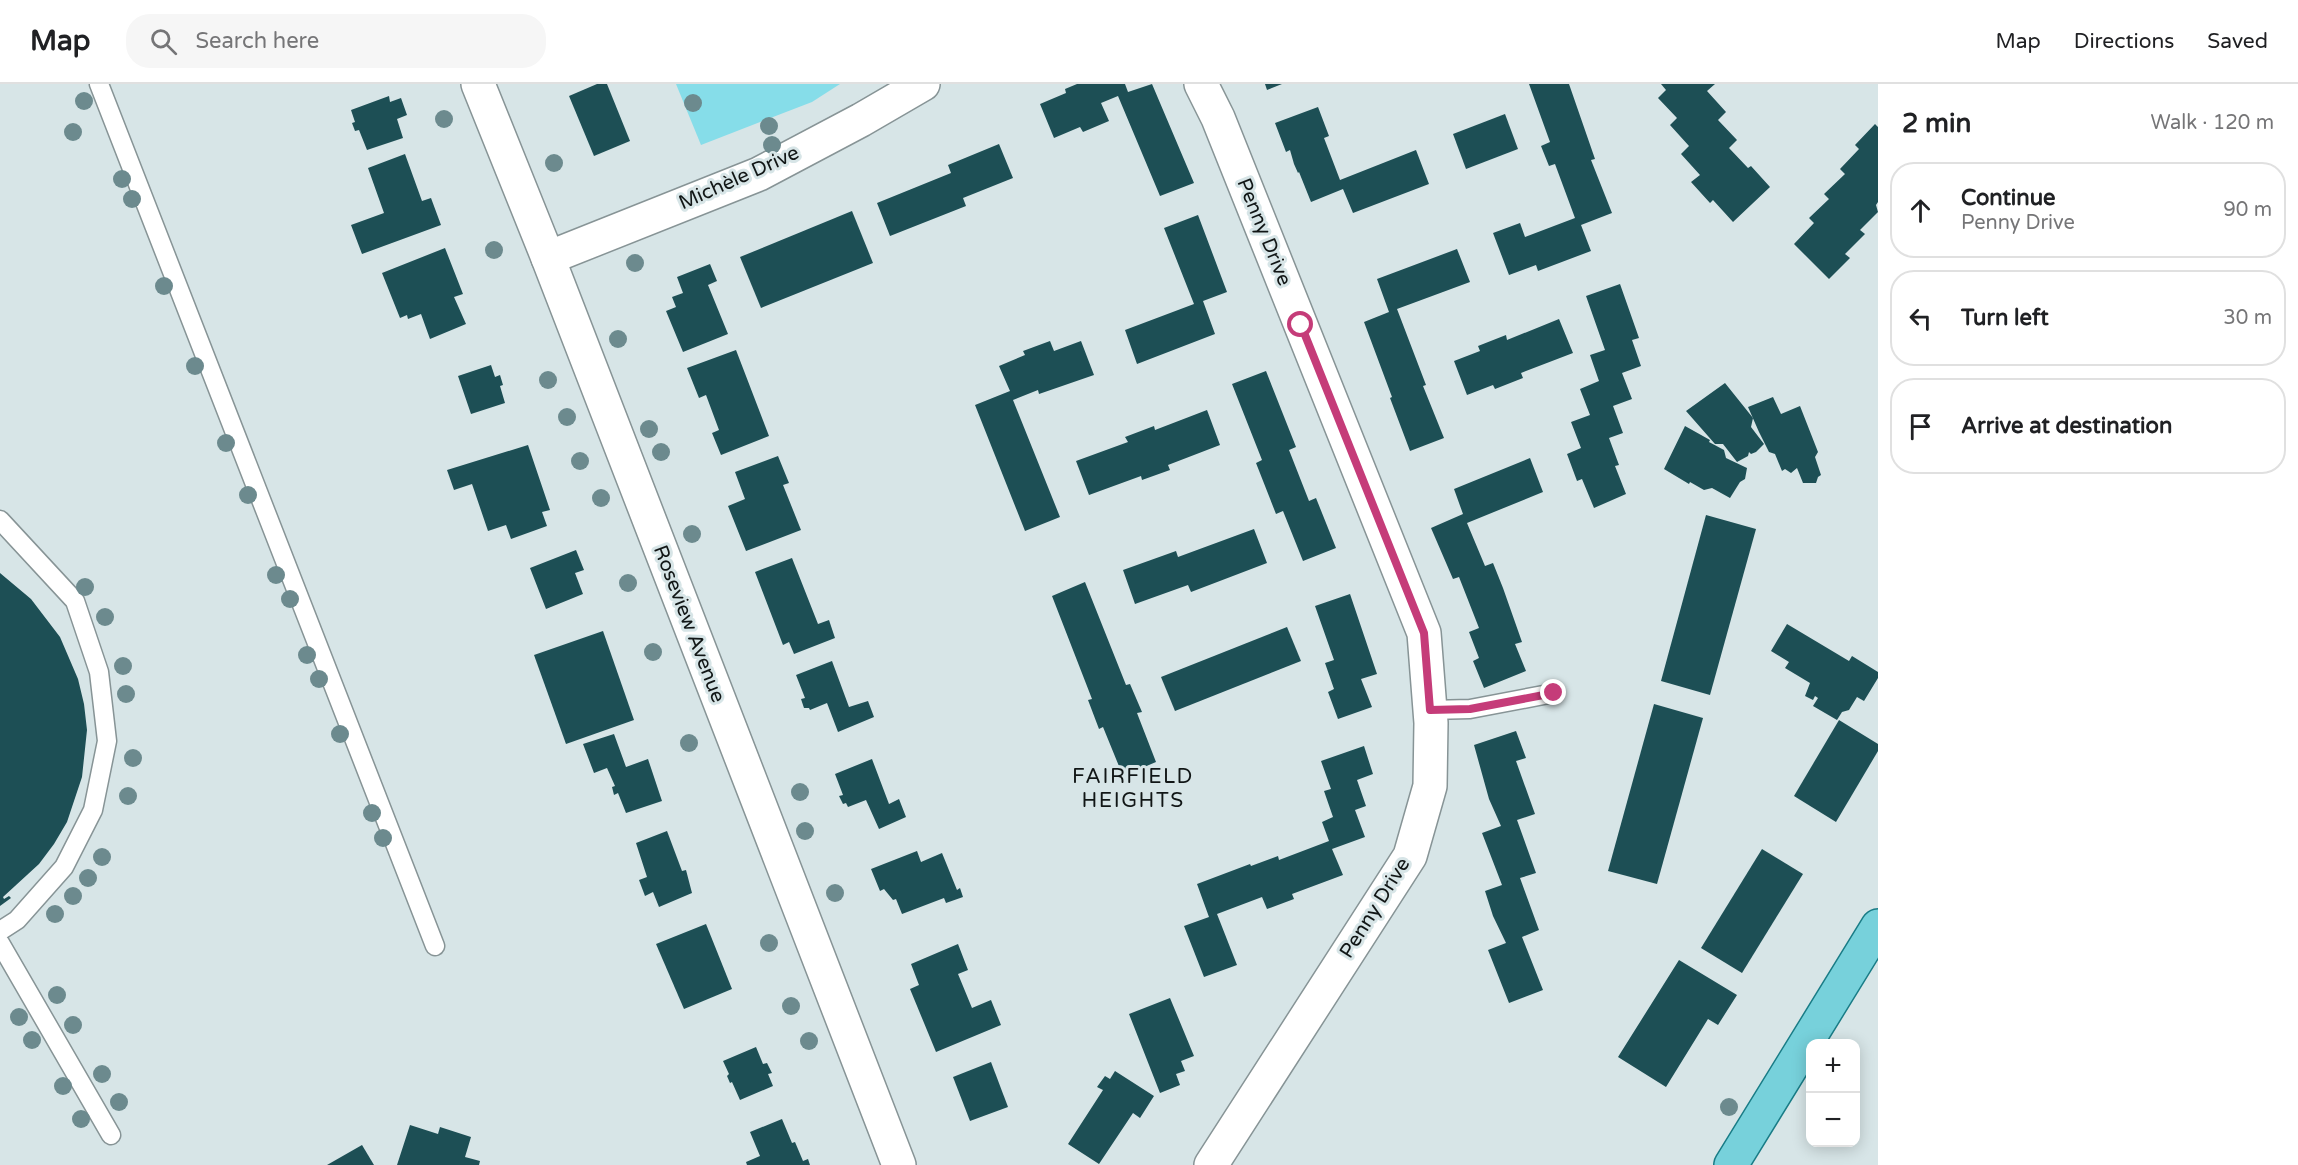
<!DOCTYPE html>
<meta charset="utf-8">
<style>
body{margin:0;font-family:"Varela Round",sans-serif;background:#f6f6f6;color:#202124}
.controls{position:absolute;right:18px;bottom:18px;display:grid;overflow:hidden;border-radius:12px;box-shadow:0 3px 15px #0003}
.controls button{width:54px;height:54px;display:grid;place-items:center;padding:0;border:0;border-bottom:2px solid #e0e0e0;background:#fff;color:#202124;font:30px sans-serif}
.stop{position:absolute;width:18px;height:18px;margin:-14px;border:4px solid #c53c79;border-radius:50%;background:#fff}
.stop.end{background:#c53c79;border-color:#fff;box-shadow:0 2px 6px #0008}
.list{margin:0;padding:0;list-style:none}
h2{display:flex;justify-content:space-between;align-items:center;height:78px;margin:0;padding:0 24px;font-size:26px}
h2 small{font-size:20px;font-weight:400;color:#757577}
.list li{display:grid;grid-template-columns:39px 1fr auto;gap:18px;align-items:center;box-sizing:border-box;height:96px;margin:0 12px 12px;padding:0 12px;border:2px solid #e0e0e0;border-radius:24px}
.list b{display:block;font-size:22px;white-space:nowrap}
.list p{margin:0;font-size:20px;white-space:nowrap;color:#757577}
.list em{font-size:20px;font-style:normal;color:#757577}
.icon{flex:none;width:33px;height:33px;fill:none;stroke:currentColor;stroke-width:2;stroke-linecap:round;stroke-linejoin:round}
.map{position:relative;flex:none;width:1878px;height:1081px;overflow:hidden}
header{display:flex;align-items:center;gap:36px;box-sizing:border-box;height:84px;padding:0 30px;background:#fff;border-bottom:2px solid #e0e0e0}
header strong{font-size:28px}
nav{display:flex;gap:33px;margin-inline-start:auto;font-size:21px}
.search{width:420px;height:54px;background:#f6f6f6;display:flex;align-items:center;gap:15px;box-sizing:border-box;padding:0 21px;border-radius:24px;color:#757577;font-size:22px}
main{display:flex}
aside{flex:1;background:#fff}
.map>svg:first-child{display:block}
.green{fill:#86dde9}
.building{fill:#1d4f55}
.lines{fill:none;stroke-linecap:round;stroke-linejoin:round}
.service-casing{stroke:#879496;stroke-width:21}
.minor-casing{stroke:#879496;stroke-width:36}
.primary-casing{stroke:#197c86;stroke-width:36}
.service{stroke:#fff;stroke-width:18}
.minor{stroke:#fff;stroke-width:33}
.primary{stroke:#77d1db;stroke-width:33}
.tree{fill:#6c8a8e}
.route{stroke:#c53c79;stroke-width:8}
.labels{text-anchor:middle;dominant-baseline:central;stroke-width:6;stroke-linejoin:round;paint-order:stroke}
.street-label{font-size:20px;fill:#111616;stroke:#d7e5e7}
.neighbourhood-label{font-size:21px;letter-spacing:1.5px;fill:#111616;stroke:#d7e5e7}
</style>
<header>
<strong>Map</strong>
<div class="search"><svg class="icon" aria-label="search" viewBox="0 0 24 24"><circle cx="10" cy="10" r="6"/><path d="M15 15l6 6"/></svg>Search here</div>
<nav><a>Map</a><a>Directions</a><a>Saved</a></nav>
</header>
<main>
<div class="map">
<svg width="1878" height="1081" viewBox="0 0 1878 1081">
<rect width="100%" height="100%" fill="#d7e5e7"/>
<polygon class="green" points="676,0 840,0 812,18 701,61"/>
<g class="building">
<polygon points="597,0 607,0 630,57 594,72 569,12"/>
<polygon points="1077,0 1125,0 1128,8 1152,0 1194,99 1160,112 1118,12 1101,19 1109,37 1083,48 1080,43 1054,54 1040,20 1066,9 1065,5"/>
<polygon points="1265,0 1282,0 1267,6"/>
<polygon points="1529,0 1569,0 1595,75 1591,76 1612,129 1581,141 1591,167 1538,187 1536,181 1509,191 1493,149 1520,139 1525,153 1575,134 1555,80 1549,82 1541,62 1550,58"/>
<polygon points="1661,0 1715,0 1707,7 1726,28 1718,36 1737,56 1729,64 1748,84 1751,82 1770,103 1733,138 1713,116 1710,119 1691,98 1700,91 1681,70 1689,62 1670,41 1677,34 1658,14 1666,6"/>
<polygon points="389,12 390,18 401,14 407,31 397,35 403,54 367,66 359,46 355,47 352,39 355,38 351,26"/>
<polygon points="1318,23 1329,52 1324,54 1340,96 1416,66 1429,100 1353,129 1343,105 1311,118 1299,88 1298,89 1294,80 1290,66 1286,68 1275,39"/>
<polygon points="1505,30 1518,65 1466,85 1453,50"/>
<polygon points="1875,40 1878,43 1878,118 1876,121 1878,128 1860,146 1865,150 1845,170 1850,174 1829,195 1794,160 1814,139 1809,134 1829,115 1824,110 1845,90 1840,85 1859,65 1855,61"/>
<polygon points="999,60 1013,94 963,114 966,122 890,152 877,119 951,89 948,81"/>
<polygon points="405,70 422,117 431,114 441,141 362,170 351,141 384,129 368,84"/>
<polygon points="852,127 873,179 761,224 740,173"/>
<polygon points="1198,131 1227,208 1203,217 1215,250 1137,280 1125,246 1194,220 1164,144"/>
<polygon points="445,164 463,210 454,213 466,240 430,255 421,230 408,235 407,231 400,234 382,189"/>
<polygon points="1457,165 1470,198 1397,225 1426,301 1423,302 1444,354 1410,367 1390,314 1392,313 1364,238 1389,228 1377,195"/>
<polygon points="710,180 717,197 708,201 728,250 683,268 666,227 676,223 672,213 683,209 677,193"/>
<polygon points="1620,200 1639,254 1632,256 1641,282 1622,289 1632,315 1613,322 1623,349 1609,354 1619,381 1615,382 1626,410 1594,424 1582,395 1577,397 1567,370 1581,364 1571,338 1590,331 1580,305 1599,297 1590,271 1605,266 1586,212"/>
<polygon points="1559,235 1573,269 1521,289 1523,294 1495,305 1493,301 1467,311 1454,277 1480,267 1478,262 1506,251 1507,256"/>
<polygon points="1050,257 1054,267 1081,257 1094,291 1039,310 1038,306 1013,316 1060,433 1025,447 975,321 1010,307 999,282 1025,271 1023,267"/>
<polygon points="736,266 769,352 721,371 712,349 719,346 706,311 699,314 687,284"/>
<polygon points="491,281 495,293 500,291 503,301 500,302 505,319 471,330 458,292"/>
<polygon points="1266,287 1296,363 1289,366 1309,417 1316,414 1336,464 1303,477 1283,427 1276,430 1256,379 1262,376 1232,300"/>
<polygon points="1725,299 1753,334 1751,343 1764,360 1756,368 1751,370 1749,368 1748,372 1737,378 1723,360 1715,360 1686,327"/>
<polygon points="1773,313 1781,330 1800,322 1818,368 1815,373 1821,391 1818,393 1816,399 1803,399 1797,384 1791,389 1785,385 1782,387 1775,370 1769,368 1759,348 1748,323"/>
<polygon points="1207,326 1220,361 1168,381 1170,386 1142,396 1141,392 1089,411 1076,377 1128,358 1125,353 1154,342 1155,346"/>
<polygon points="1685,342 1710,356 1709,358 1724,366 1726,374 1747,384 1745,395 1740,398 1730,414 1712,404 1704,406 1690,398 1689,400 1664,385"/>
<polygon points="528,361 550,426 542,428 547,442 511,455 506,441 488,447 472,400 454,406 447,386"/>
<polygon points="778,372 789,399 783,401 801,446 746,467 728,422 745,415 735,388"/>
<polygon points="1530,374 1543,408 1467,439 1485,482 1493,479 1503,504 1522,558 1515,560 1526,587 1484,604 1473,577 1479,574 1469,548 1479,544 1459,493 1453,495 1431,444 1463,430 1454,405"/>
<polygon points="1706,431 1756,445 1710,611 1661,597"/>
<polygon points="1254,445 1267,479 1191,508 1188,501 1135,520 1123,486 1176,467 1178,473"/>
<polygon points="576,466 584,486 575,489 583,510 546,525 530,484"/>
<polygon points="792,474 818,540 829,536 835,554 794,570 789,558 783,561 755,488"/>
<polygon points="0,489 31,515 60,553 78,595 84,620 87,646 82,693 67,738 54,760 39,780 3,813 4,815 9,812 11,814 0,822"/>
<polygon points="1085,498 1126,601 1130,600 1142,628 1137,629 1156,678 1123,692 1103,643 1099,645 1088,616 1092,615 1052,512"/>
<polygon points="1350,510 1377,590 1361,595 1372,623 1338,635 1328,608 1334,605 1325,579 1334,576 1315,522"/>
<polygon points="1787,540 1849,577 1852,572 1878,588 1878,594 1864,617 1857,613 1849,626 1842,628 1837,636 1813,622 1818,614 1815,612 1813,616 1805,612 1810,599 1785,584 1789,578 1771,567"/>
<polygon points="1287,543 1301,577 1175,627 1161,593"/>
<polygon points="603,547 634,636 566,660 534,571"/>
<polygon points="832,577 849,623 868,617 874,633 838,648 827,619 810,626 809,624 804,624 801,615 805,614 796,591"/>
<polygon points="1654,620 1703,634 1657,800 1608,787"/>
<polygon points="1839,636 1878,660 1878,667 1836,738 1794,712"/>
<polygon points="1516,647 1526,674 1516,677 1535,730 1517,736 1536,789 1520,794 1539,846 1522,853 1543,906 1509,919 1488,866 1506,859 1493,832 1485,807 1502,801 1482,749 1501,742 1489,715 1474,661"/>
<polygon points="614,650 626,683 648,675 662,717 626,729 618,709 614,711 612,703 615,702 607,684 594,689 583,660"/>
<polygon points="1364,662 1373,690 1357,696 1366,722 1355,726 1365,753 1332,765 1343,791 1292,810 1294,815 1267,825 1262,813 1217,830 1237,881 1204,893 1184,842 1209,833 1197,800 1250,780 1251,782 1278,772 1279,776 1329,757 1322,738 1333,733 1324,707 1331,705 1321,677"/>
<polygon points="872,675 889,720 899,715 906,733 879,745 866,716 848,723 846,719 843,720 839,712 843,711 835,690"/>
<polygon points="667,747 682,787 686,786 692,809 659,823 653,808 645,812 639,796 647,793 636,759"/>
<polygon points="1762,765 1803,790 1742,889 1701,864"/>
<polygon points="917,767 921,778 942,769 957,806 960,804 963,813 946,819 944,814 902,830 896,815 893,816 884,805 880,807 871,785"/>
<polygon points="706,840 732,905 684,925 656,860"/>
<polygon points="958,860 968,886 958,890 972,924 991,916 1001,941 936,968 910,905 919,901 911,880"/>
<polygon points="1679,876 1737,911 1718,941 1708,935 1666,1003 1618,973"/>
<polygon points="1170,914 1194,972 1181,977 1185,987 1176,990 1180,1001 1160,1009 1129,930"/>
<polygon points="756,963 763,980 767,979 772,989 768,990 773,1002 740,1016 732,998 730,999 727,992 729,990 723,977"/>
<polygon points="991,978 1008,1023 970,1037 953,993"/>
<polygon points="1115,987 1154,1012 1140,1034 1133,1029 1099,1080 1068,1060 1103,1006 1097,1003 1105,992 1110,995"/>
<polygon points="782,1035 792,1059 795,1058 803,1077 808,1075 810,1081 747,1081 746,1078 760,1072 750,1048"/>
<polygon points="410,1041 438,1050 440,1043 471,1053 465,1073 480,1077 479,1081 397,1081"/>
<polygon points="362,1061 374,1081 327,1081"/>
</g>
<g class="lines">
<g class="service-casing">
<g id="service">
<polyline points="99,0 435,862"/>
<polyline points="0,436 75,517 99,588 107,657 93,726 64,783 17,836 0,847"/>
<polyline points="1430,626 1470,625 1554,609"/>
<polyline points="0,859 111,1051"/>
</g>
</g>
<g class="minor-casing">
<g id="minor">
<polyline points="478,0 548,174 899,1081"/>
<polyline points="1201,0 1218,34 1424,549 1431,639 1430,702 1410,772 1211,1081"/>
<polyline points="548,174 759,90 861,36 923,0"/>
</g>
</g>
<g class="primary-casing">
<polyline id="primary" points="1731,1081 1878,842"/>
</g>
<use href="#service" class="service"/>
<use href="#minor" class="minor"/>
<use href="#primary" class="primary"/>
</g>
<g class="tree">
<circle cx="84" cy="17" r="9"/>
<circle cx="693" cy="19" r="9"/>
<circle cx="444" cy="35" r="9"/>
<circle cx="769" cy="42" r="9"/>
<circle cx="73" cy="48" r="9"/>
<circle cx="772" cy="61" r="9"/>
<circle cx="554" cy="79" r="9"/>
<circle cx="122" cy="95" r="9"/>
<circle cx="132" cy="115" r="9"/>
<circle cx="494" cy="166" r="9"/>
<circle cx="635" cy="179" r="9"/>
<circle cx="164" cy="202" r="9"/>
<circle cx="618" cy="255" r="9"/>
<circle cx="195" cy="282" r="9"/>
<circle cx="548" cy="296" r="9"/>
<circle cx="567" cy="333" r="9"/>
<circle cx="649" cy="345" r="9"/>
<circle cx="226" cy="359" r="9"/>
<circle cx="661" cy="368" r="9"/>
<circle cx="580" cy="377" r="9"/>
<circle cx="248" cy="411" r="9"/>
<circle cx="601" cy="414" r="9"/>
<circle cx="692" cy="450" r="9"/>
<circle cx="276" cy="491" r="9"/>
<circle cx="628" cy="499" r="9"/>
<circle cx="85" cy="503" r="9"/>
<circle cx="290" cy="515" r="9"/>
<circle cx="105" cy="533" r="9"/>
<circle cx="653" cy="568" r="9"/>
<circle cx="307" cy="571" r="9"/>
<circle cx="123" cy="582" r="9"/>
<circle cx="319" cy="595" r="9"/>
<circle cx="126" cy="610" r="9"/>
<circle cx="340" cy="650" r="9"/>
<circle cx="689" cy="659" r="9"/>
<circle cx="133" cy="674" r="9"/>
<circle cx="800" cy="708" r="9"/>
<circle cx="128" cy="712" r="9"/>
<circle cx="372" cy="729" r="9"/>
<circle cx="805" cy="747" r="9"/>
<circle cx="383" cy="754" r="9"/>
<circle cx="102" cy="773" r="9"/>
<circle cx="88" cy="794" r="9"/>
<circle cx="835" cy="809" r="9"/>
<circle cx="73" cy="812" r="9"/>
<circle cx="55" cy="830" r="9"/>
<circle cx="769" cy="859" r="9"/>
<circle cx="57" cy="911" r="9"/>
<circle cx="791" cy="922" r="9"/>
<circle cx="19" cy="933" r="9"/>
<circle cx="73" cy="941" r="9"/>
<circle cx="32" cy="956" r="9"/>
<circle cx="809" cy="957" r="9"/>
<circle cx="102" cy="990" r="9"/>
<circle cx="63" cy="1002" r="9"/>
<circle cx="119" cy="1018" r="9"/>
<circle cx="1729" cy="1023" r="9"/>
<circle cx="81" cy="1035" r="9"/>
</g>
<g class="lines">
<polyline class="route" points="1301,241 1424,549 1430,626 1470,625 1554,609"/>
</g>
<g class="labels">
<g class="street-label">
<text transform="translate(739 94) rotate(-24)">Michèle Drive</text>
<text transform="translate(1264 148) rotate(68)">Penny Drive</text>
<text transform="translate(689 540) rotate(69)">Roseview Avenue</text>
<text transform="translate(1375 824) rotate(-58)">Penny Drive</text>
</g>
<g class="neighbourhood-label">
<text x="1133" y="692">FAIRFIELD<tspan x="1133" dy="24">HEIGHTS</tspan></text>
</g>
</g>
</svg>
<div class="controls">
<button>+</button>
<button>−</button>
</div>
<div class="stop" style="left:1301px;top:241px"></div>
<div class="stop end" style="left:1554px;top:609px"></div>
</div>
<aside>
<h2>2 min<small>Walk · 120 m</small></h2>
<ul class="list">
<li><svg class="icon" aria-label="ahead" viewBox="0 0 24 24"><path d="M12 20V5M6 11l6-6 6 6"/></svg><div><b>Continue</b><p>Penny Drive</p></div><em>90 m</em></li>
<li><svg class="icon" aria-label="left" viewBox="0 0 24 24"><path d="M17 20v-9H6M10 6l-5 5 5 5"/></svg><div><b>Turn left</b></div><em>30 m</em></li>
<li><svg class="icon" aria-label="arrive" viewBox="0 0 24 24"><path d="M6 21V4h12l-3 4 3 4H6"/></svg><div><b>Arrive at destination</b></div></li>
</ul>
</aside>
</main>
